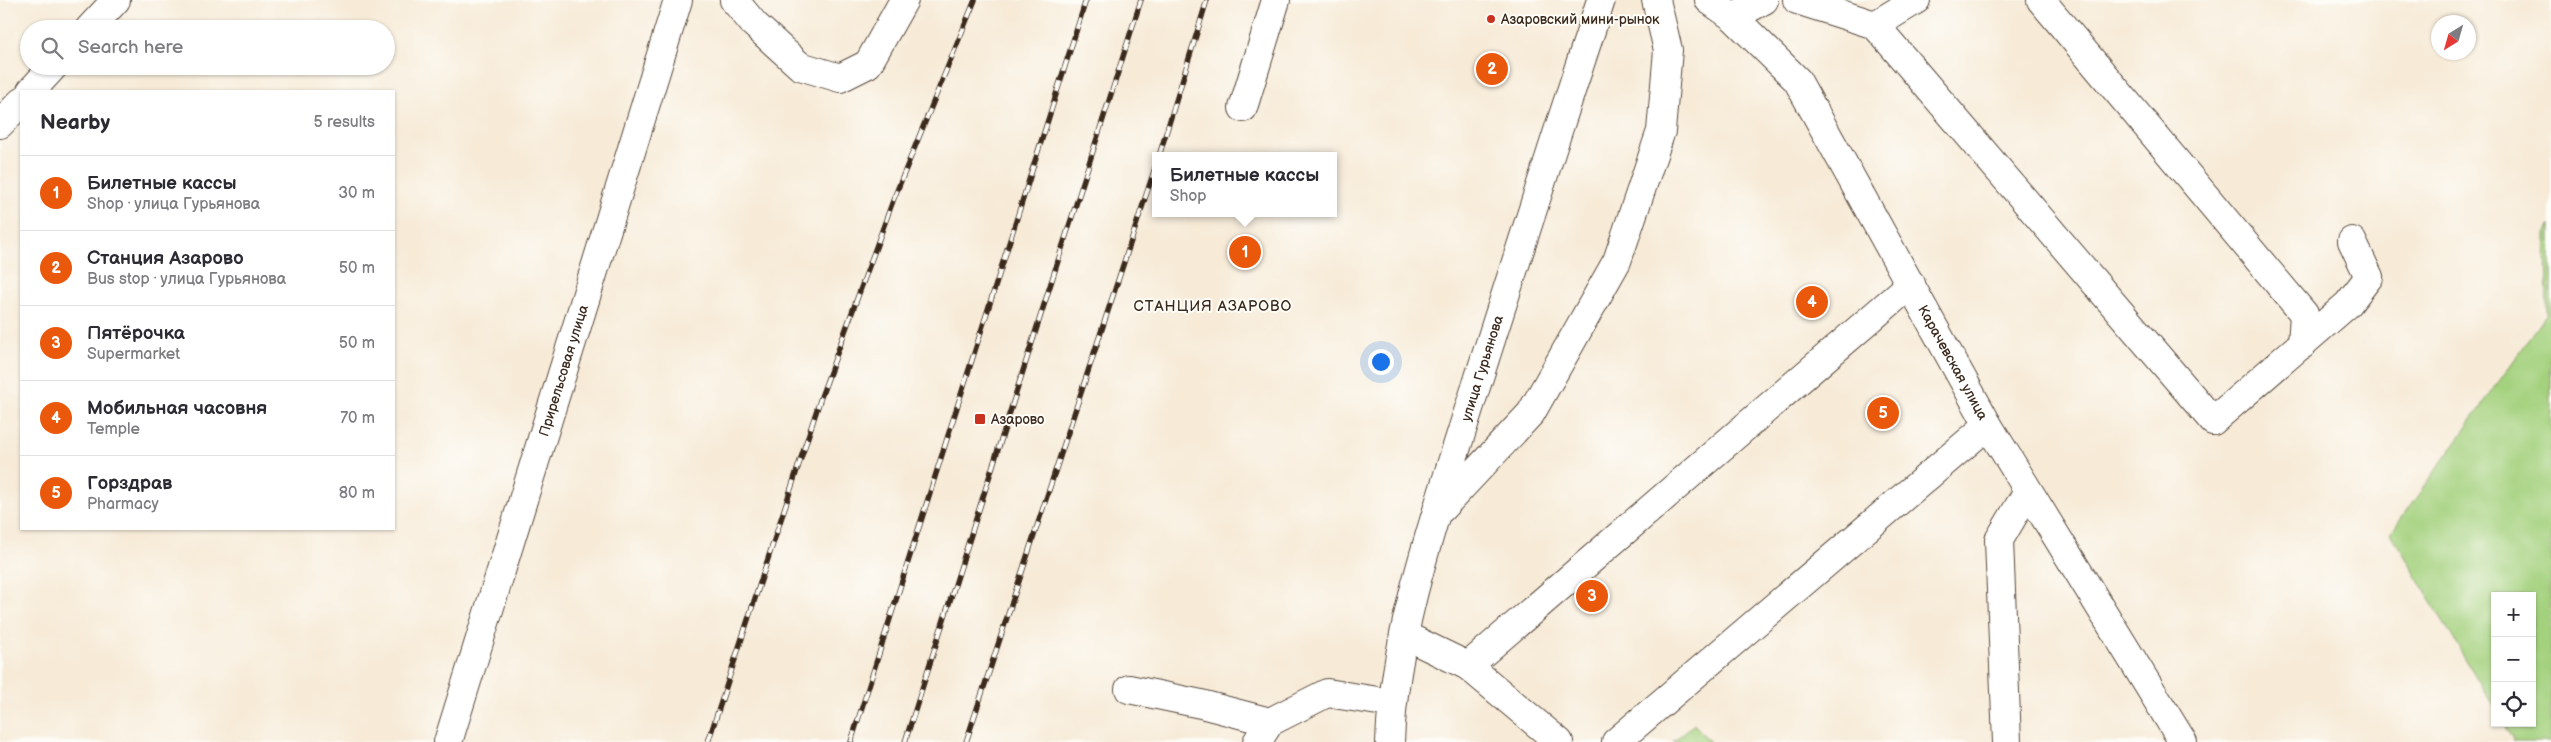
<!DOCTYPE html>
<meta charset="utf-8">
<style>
body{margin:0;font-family:"Balsamiq Sans",sans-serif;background:#f2f2f3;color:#2b2b33}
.controls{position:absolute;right:15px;bottom:15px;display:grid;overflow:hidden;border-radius:0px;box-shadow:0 1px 4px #0004}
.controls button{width:45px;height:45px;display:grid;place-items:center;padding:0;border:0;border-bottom:1px solid #e1e1e2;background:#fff;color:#2b2b33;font:25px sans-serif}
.compass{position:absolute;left:2431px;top:15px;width:45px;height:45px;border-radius:50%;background:#fff;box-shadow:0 1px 4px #0004;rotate:217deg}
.you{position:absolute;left:1380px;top:361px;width:18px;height:18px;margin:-12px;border:4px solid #fff;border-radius:50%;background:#1a73e8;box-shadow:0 0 0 8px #1a73e833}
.badge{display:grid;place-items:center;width:32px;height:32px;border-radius:50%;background:#ea580c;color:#fff;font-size:16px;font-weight:700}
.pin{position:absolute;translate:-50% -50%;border:2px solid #fff;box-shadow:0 1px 5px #0006}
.popup{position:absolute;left:1152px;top:152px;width:185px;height:65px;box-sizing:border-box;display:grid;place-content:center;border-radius:0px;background:#fff;filter:drop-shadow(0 1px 4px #0005);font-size:16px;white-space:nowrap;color:#7c7c81}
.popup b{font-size:19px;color:#2b2b33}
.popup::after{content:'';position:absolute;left:50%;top:100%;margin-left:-10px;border:10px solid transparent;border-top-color:#fff}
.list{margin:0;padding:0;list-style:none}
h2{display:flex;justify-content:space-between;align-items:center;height:65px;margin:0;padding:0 20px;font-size:21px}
h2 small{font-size:16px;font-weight:400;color:#7c7c81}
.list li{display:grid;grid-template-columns:32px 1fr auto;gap:15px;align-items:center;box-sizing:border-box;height:75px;padding:0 20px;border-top:1px solid #e1e1e2}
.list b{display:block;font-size:19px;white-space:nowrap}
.list p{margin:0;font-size:16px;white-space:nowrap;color:#7c7c81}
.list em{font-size:16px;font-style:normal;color:#7c7c81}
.icon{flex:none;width:28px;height:28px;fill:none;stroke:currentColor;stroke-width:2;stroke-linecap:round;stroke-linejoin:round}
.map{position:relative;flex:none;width:2551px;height:742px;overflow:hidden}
.search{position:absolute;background:#fff;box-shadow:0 1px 4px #0004;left:20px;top:20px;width:375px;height:55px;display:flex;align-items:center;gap:12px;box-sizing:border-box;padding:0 18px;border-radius:28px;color:#7c7c81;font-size:19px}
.panel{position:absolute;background:#fff;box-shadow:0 1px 4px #0004;left:20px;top:90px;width:375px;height:440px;border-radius:0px}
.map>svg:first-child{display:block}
.green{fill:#a4d17e;stroke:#707e4e}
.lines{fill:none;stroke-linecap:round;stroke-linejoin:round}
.minor-casing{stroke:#57473a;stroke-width:30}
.minor{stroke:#fff;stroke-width:28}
.rail-casing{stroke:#3b2a1e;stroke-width:5.5}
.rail{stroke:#fdfcf7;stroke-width:4;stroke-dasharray:11;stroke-linecap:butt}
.poi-dot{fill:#c8321e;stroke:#fdfcf7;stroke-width:2}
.labels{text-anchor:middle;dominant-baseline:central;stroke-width:4;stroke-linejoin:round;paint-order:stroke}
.poi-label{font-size:14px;fill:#3b2a1e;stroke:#fdfcf7;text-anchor:start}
.street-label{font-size:14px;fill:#3b2a1e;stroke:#fdfcf7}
.neighbourhood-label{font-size:15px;letter-spacing:1px;fill:#3b2a1e;stroke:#fdfcf7}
</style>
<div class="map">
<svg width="2551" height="742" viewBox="0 0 2551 742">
<rect width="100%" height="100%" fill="#fdfcf7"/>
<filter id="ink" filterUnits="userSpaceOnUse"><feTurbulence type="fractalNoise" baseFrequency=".02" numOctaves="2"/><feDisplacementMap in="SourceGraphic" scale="10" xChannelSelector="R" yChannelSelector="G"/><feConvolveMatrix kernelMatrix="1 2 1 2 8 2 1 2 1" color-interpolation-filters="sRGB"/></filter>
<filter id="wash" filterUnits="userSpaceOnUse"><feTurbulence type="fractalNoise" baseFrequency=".0096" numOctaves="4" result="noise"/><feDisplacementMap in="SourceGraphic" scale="20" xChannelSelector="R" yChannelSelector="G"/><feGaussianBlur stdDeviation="1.12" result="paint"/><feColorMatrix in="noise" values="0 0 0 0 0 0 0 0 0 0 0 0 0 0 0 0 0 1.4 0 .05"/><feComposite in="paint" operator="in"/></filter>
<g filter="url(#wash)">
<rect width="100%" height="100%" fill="#f7ebd8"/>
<g class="green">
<polygon points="2551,225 2551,742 2514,742 2503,723 2532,723 2532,596 2495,596 2495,709 2391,533 2547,314 2546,233"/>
<polygon points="1694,724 1710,742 1673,742"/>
</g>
</g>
<g filter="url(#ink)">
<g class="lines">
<g class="minor-casing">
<g id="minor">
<polyline points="734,0 754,24 800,66 840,78 868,64 904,0"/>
<path id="s1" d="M1709,0l24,17 64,63 191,345 195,317"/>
<polyline points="1797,0 1875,25 1916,0"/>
<polyline points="2041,0 2304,314 2302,345"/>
<polyline points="1733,17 1764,0"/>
<polyline points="1875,25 2213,421 2348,304 2369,277 2352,241"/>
<polyline points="89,29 116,0"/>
<polyline points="31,91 54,66"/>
<polyline points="1243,108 1276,0"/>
<polyline points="0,124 21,102"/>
<polyline points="1441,509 1531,413 1617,261 1661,131 1668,50 1656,0"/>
<polyline points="1404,635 1468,666 1559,742"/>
<polyline points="1468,666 1911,284"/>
<polyline points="1129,689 1201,704 1270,722"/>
<path id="s2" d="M448,742l230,-742"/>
<polyline points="1257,742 1270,722 1327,693 1391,703"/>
<path id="s3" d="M1390,742c4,-108 44,-222 76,-324 44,-140 89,-279 135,-418"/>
<polyline points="1616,742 1988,425"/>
<polyline points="2007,742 1999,540 2028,491"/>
</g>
</g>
<use href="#minor" class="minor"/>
<g class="rail-casing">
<g id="rail">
<polyline points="1159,156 1207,0"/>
<polyline points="708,742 821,397 894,198 975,0"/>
<polyline points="851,742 1086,0"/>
<polyline points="905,742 1141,0"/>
<polyline points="966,742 1156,165"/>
</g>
</g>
<use href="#rail" class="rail"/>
</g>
</g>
<g class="poi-dot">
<circle cx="1491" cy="19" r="5"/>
<rect x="974" y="413" width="12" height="12" rx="2.5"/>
</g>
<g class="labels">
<g class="poi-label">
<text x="1501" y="19">Азаровский мини-рынок</text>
<text x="991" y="419">Азарово</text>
</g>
<g class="street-label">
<text stroke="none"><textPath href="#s1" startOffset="442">Карачевская улица</textPath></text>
<text stroke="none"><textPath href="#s3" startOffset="386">улица Гурьянова</textPath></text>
<text stroke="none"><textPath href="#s2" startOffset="389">Прирельсовая улица</textPath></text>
</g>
<g class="neighbourhood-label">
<text x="1213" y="306">СТАНЦИЯ АЗАРОВО</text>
</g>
</g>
</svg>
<div class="controls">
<button>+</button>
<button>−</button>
<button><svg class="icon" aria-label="locate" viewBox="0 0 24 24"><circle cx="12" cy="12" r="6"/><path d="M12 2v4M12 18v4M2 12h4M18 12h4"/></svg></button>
</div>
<svg class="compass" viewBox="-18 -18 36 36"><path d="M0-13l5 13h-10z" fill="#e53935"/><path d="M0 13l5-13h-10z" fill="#7c7c81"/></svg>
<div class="you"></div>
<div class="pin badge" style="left:1245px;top:252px">1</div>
<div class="popup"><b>Билетные кассы</b>Shop</div>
<div class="pin badge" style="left:1492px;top:69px">2</div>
<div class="pin badge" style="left:1592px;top:596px">3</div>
<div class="pin badge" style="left:1812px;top:302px">4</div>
<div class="pin badge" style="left:1883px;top:413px">5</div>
<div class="search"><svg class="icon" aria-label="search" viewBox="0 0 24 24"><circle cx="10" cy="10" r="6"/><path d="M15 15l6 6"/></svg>Search here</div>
<section class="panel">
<h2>Nearby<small>5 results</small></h2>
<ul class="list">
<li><span class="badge">1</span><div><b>Билетные кассы</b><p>Shop · улица Гурьянова</p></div><em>30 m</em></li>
<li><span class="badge">2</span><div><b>Станция Азарово</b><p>Bus stop · улица Гурьянова</p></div><em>50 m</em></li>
<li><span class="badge">3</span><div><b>Пятёрочка</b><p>Supermarket</p></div><em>50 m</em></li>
<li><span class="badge">4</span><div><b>Мобильная часовня</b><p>Temple</p></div><em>70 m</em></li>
<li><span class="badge">5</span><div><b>Горздрав</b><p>Pharmacy</p></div><em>80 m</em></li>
</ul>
</section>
</div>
